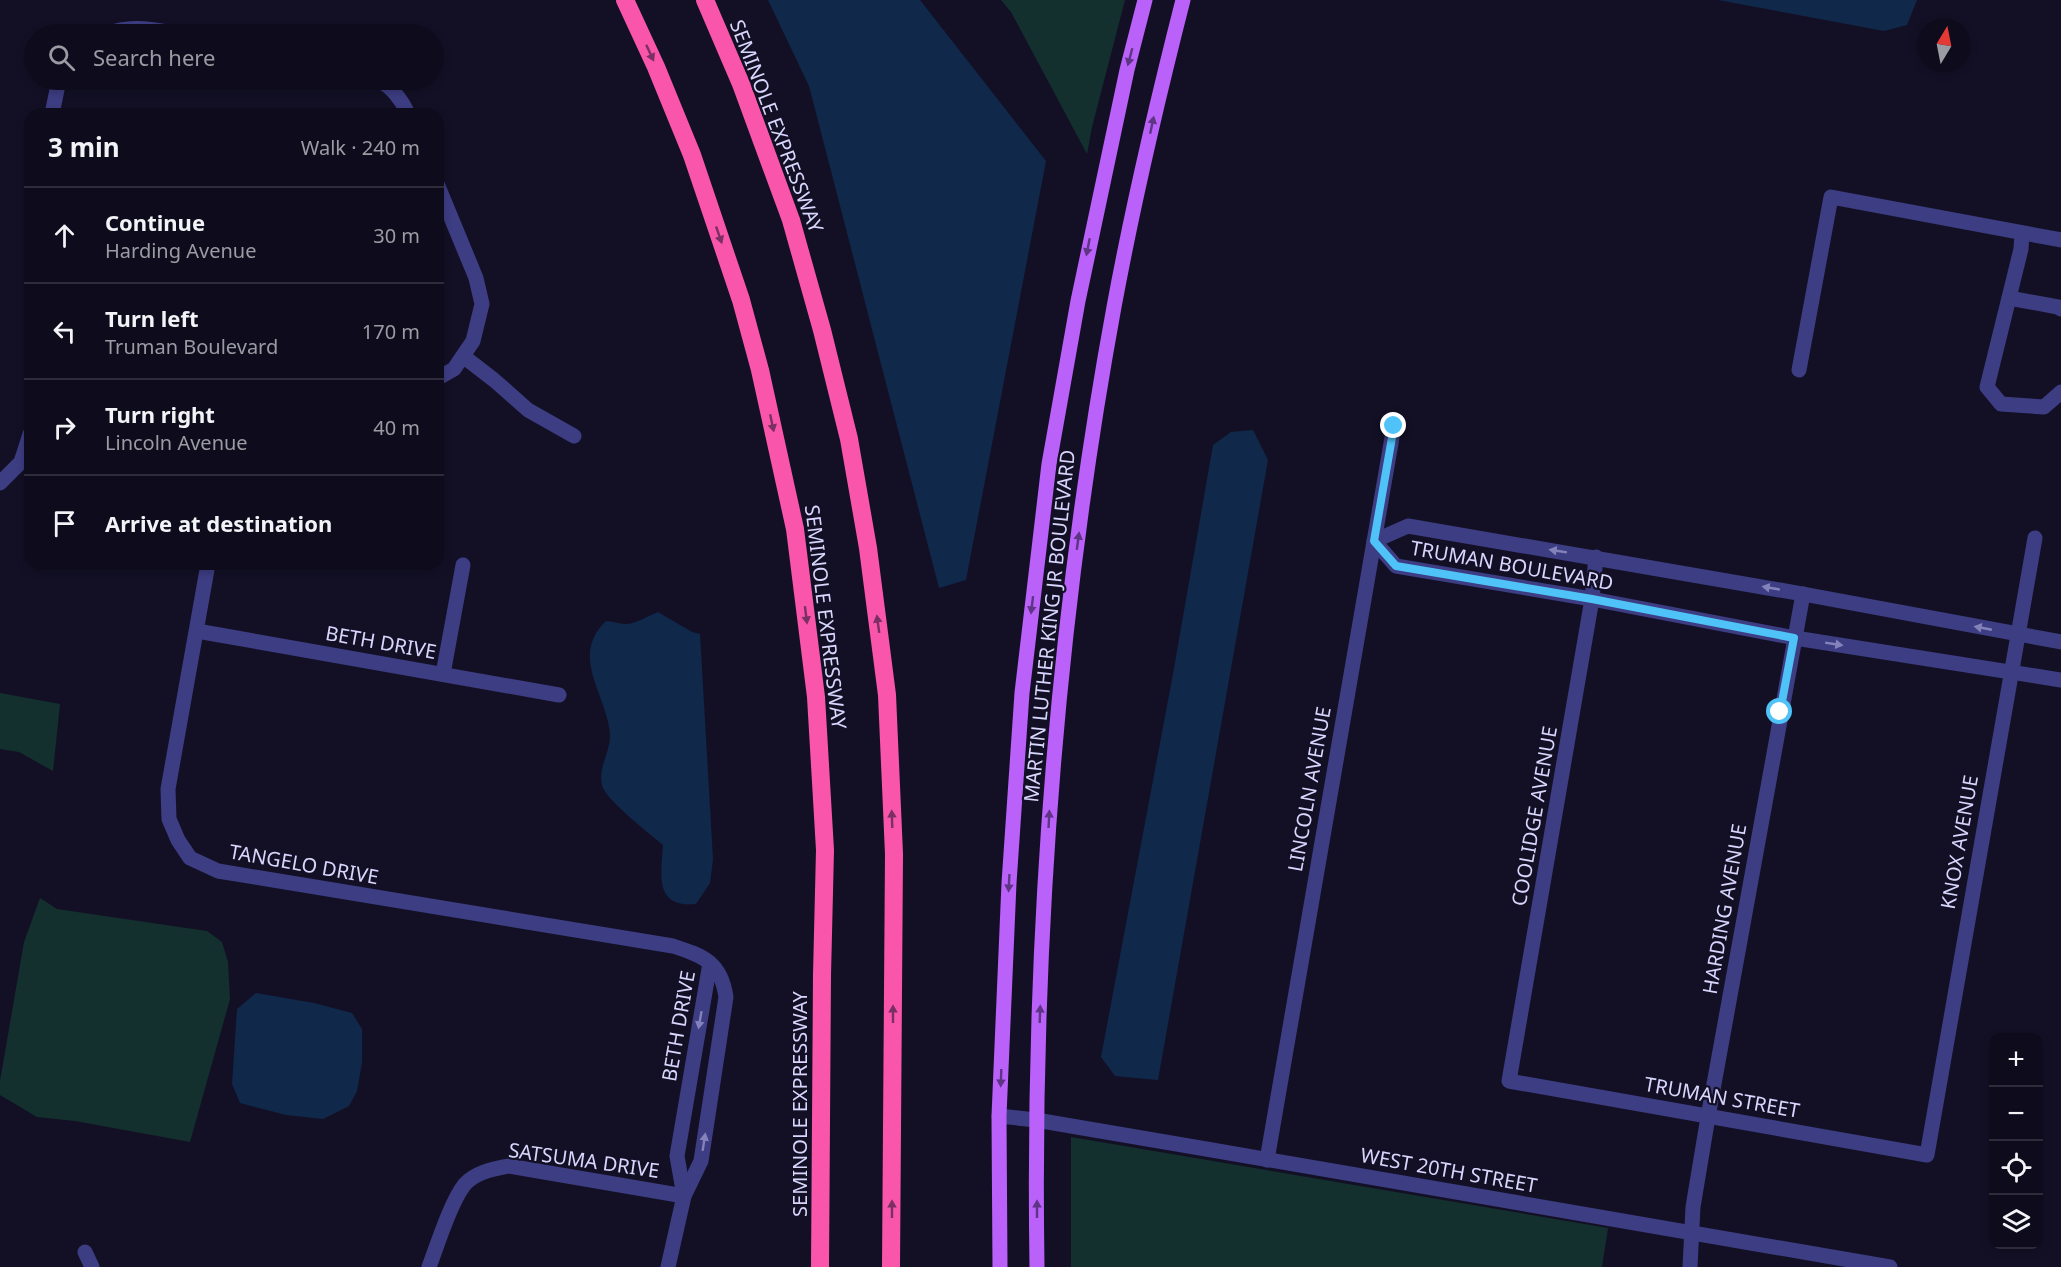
<!DOCTYPE html>
<meta charset="utf-8">
<style>
body{margin:0;font-family:"Noto Sans",sans-serif;background:#1c1a29;color:#f1f3f6}
.controls{position:absolute;right:18px;bottom:18px;display:grid;overflow:hidden;border-radius:12px;box-shadow:0 3px 9px #0003}
.controls button{width:54px;height:54px;display:grid;place-items:center;padding:0;border:0;border-bottom:2px solid #2e2c3b;background:#0e0c1c;color:#f1f3f6;font:30px sans-serif}
.compass{position:absolute;left:1917px;top:18px;width:54px;height:54px;border-radius:50%;background:#0e0c1c;box-shadow:0 3px 9px #0003;rotate:10deg}
.stop{position:absolute;width:18px;height:18px;margin:-14px;border:4px solid #4fc3f7;border-radius:50%;background:#fff}
.stop.end{background:#4fc3f7;border-color:#fff;box-shadow:0 2px 6px #0008}
.list{margin:0;padding:0;list-style:none}
h2{display:flex;justify-content:space-between;align-items:center;height:78px;margin:0;padding:0 24px;font-size:26px}
h2 small{font-size:20px;font-weight:400;color:#9b9ba3}
.list li{display:grid;grid-template-columns:39px 1fr auto;gap:18px;align-items:center;box-sizing:border-box;height:96px;padding:0 24px;border-top:2px solid #2e2c3b}
.list b{display:block;font-size:22px;white-space:nowrap}
.list p{margin:0;font-size:20px;white-space:nowrap;color:#9b9ba3}
.list em{font-size:20px;font-style:normal;color:#9b9ba3}
.icon{flex:none;width:33px;height:33px;fill:none;stroke:currentColor;stroke-width:2;stroke-linecap:round;stroke-linejoin:round}
.map{position:relative;flex:none;width:2061px;height:1267px;overflow:hidden}
.search{position:absolute;background:#0e0c1c;box-shadow:0 3px 9px #0003;left:24px;top:24px;width:420px;height:66px;display:flex;align-items:center;gap:15px;box-sizing:border-box;padding:0 21px;border-radius:33px;color:#9b9ba3;font-size:22px}
.panel{position:absolute;background:#0e0c1c;box-shadow:0 3px 9px #0003;left:24px;top:108px;width:420px;height:462px;border-radius:18px}
.map>svg:first-child{display:block}
.green{fill:#13302e}
.water{fill:#10284a}
.lines{fill:none;stroke-linecap:round;stroke-linejoin:round}
.minor{stroke:#3d3d83;stroke-width:15}
.major{stroke:#ba61fa;stroke-width:15}
.highway{stroke:#f956ab;stroke-width:18}
.oneway{fill:#7a3062}
.oneway2{fill:#5e3485}
.oneway3{fill:#8382ba}
.route{stroke:#4fc3f7;stroke-width:8}
.labels{text-anchor:middle;dominant-baseline:central;stroke-width:4.5;stroke-linejoin:round;paint-order:stroke}
.street-label{font-size:20px;fill:#d9d6fe;stroke:#131026}
</style>
<div class="map">
<svg width="2061" height="1267" viewBox="0 0 2061 1267">
<rect width="100%" height="100%" fill="#131026"/>
<g class="green">
<polygon points="1001,0 1125,0 1092,127 1087,154 1011,12"/>
<polygon points="0,693 60,704 53,771 19,752 0,749"/>
<polygon points="40,898 57,909 207,931 222,942 228,962 230,999 190,1142 75,1121 37,1117 0,1095 0,1081 24,942"/>
<polygon points="1071,1137 1608,1228 1602,1267 1071,1267"/>
</g>
<g class="water">
<polygon points="768,0 920,0 1046,161 966,580 939,588 809,86"/>
<polygon points="1718,0 1917,0 1907,25 1884,31"/>
<polygon points="1253,430 1268,460 1158,1080 1115,1076 1101,1057 1173,674 1213,445 1231,432"/>
<path d="M658,612l34,20 8,2 13,225 -3,24 -14,21c-42,4 -35,-29 -33,-59 -13,-11 -54,-43 -60,-57 -7,-18 8,-36 7,-54 -3,-39 -41,-78 -4,-113 7,0 12,3 19,3 11,0 23,-8 33,-12z"/>
<polygon points="256,993 314,1003 352,1013 362,1029 362,1063 357,1091 349,1106 323,1119 286,1115 240,1103 232,1084 237,1009"/>
</g>
<g class="lines">
<g class="minor">
<path d="M107,34c24,-10 47,-4 73,0"/>
<path d="M378,80c13,6 24,20 30,34"/>
<polyline points="52,114 59,80"/>
<polyline points="438,186 476,278 482,304 473,341 454,369 438,378"/>
<polyline points="2022,233 2021,249 1987,387 2001,404 2044,407 2061,392"/>
<polyline points="2009,298 2058,307 2061,309"/>
<polyline points="463,356 494,380 528,410 574,436"/>
<polyline points="1799,370 1831,197 2061,240"/>
<polyline points="0,483 21,462 30,434"/>
<polyline points="1596,557 1592,599 1509,1081 1927,1155 2035,538"/>
<path d="M208,564l-40,225 1,30 9,21 12,18 28,13 455,75c30,10 48,16 53,51l-25,164 -17,35 -16,71"/>
<polyline points="197,631 559,695"/>
<polyline points="2061,642 1803,594 1408,526 1374,541 1396,566 1592,599 1795,638 2061,680"/>
<polyline points="443,674 463,565"/>
<polyline points="999,1116 1036,1120 1212,1150 1890,1267"/>
<polyline points="1267,1160 1394,426"/>
<polyline points="684,1196 677,1156 710,963"/>
<polyline points="85,1252 92,1267"/>
<path d="M429,1267c8,-21 22,-66 36,-83 11,-12 28,-15 43,-18l176,30"/>
<polyline points="1690,1267 1693,1207 1708,1117 1803,594"/>
</g>
<g class="major">
<polyline points="1000,1267 999,1116 1009,883 1022,693 1049,464 1078,301 1127,70 1145,0"/>
<path d="M1037,1267c-5,-321 19,-644 77,-960 19,-103 43,-205 69,-307"/>
</g>
<g class="highway">
<polyline points="625,0 656,67 692,155 741,300 760,370 795,529 816,697 825,850 822,975 820,1267"/>
<polyline points="705,0 741,84 791,220 822,330 849,439 868,548 887,695 894,854 891,1267"/>
</g>
</g>
<defs><path id="oneway-solid" d="M-6-.8H1V-3.2L6.5 0L1 3.2V.8H-6Z" transform="scale(1.5)"/></defs>
<g class="oneway">
<use href="#oneway-solid" transform="translate(650 53) rotate(65)"/>
<use href="#oneway-solid" transform="translate(719 235) rotate(71)"/>
<use href="#oneway-solid" transform="translate(772 423) rotate(78)"/>
<use href="#oneway-solid" transform="translate(806 615) rotate(83)"/>
<use href="#oneway-solid" transform="translate(878 624) rotate(-98)"/>
<use href="#oneway-solid" transform="translate(892 819) rotate(-92)"/>
<use href="#oneway-solid" transform="translate(893 1014) rotate(-90)"/>
<use href="#oneway-solid" transform="translate(892 1209) rotate(-90)"/>
</g>
<g class="oneway2">
<use href="#oneway-solid" transform="translate(1130 57) rotate(105)"/>
<use href="#oneway-solid" transform="translate(1152 125) rotate(-78)"/>
<use href="#oneway-solid" transform="translate(1088 247) rotate(101)"/>
<use href="#oneway-solid" transform="translate(1078 541) rotate(-82)"/>
<use href="#oneway-solid" transform="translate(1032 605) rotate(97)"/>
<use href="#oneway-solid" transform="translate(1049 819) rotate(-87)"/>
<use href="#oneway-solid" transform="translate(1009 883) rotate(93)"/>
<use href="#oneway-solid" transform="translate(1040 1014) rotate(-88)"/>
<use href="#oneway-solid" transform="translate(1001 1078) rotate(92)"/>
<use href="#oneway-solid" transform="translate(1037 1209) rotate(-90)"/>
</g>
<g class="oneway3">
<use href="#oneway-solid" transform="translate(1558 551) rotate(-171)"/>
<use href="#oneway-solid" transform="translate(1771 588) rotate(-170)"/>
<use href="#oneway-solid" transform="translate(1983 628) rotate(-169)"/>
<use href="#oneway-solid" transform="translate(1834 644) rotate(9)"/>
<use href="#oneway-solid" transform="translate(700 1020) rotate(100)"/>
<use href="#oneway-solid" transform="translate(704 1142) rotate(-81)"/>
</g>
<g class="lines">
<polyline class="route" points="1394,426 1374,541 1396,566 1592,599 1794,638 1780,712"/>
</g>
<g class="labels">
<g class="street-label">
<text transform="translate(777 126) rotate(69)">SEMINOLE EXPRESSWAY</text>
<text transform="translate(1512 565) rotate(10)">TRUMAN BOULEVARD</text>
<text transform="translate(826 617) rotate(83)">SEMINOLE EXPRESSWAY</text>
<text transform="translate(1049 626) rotate(-84)">MARTIN LUTHER KING JR BOULEVARD</text>
<text transform="translate(381 642) rotate(10)">BETH DRIVE</text>
<text transform="translate(1309 789) rotate(-80)">LINCOLN AVENUE</text>
<text transform="translate(1534 816) rotate(-80)">COOLIDGE AVENUE</text>
<text transform="translate(1959 842) rotate(-80)">KNOX AVENUE</text>
<text transform="translate(304 864) rotate(10)">TANGELO DRIVE</text>
<text transform="translate(1724 909) rotate(-80)">HARDING AVENUE</text>
<text transform="translate(678 1026) rotate(-80)">BETH DRIVE</text>
<text transform="translate(1722 1097) rotate(10)">TRUMAN STREET</text>
<text transform="translate(799 1104) rotate(-90)">SEMINOLE EXPRESSWAY</text>
<text transform="translate(584 1160) rotate(8)">SATSUMA DRIVE</text>
<text transform="translate(1449 1170) rotate(10)">WEST 20TH STREET</text>
</g>
</g>
</svg>
<div class="controls">
<button>+</button>
<button>−</button>
<button><svg class="icon" aria-label="locate" viewBox="0 0 24 24"><circle cx="12" cy="12" r="6"/><path d="M12 2v4M12 18v4M2 12h4M18 12h4"/></svg></button>
<button><svg class="icon" aria-label="layers" viewBox="0 0 24 24"><path d="M12 4l9 5-9 5-9-5zM3 14l9 5 9-5"/></svg></button>
</div>
<svg class="compass" viewBox="-18 -18 36 36"><path d="M0-13l5 13h-10z" fill="#e53935"/><path d="M0 13l5-13h-10z" fill="#9b9ba3"/></svg>
<div class="stop" style="left:1780px;top:712px"></div>
<div class="stop end" style="left:1394px;top:426px"></div>
<div class="search"><svg class="icon" aria-label="search" viewBox="0 0 24 24"><circle cx="10" cy="10" r="6"/><path d="M15 15l6 6"/></svg>Search here</div>
<section class="panel">
<h2>3 min<small>Walk · 240 m</small></h2>
<ul class="list">
<li><svg class="icon" aria-label="ahead" viewBox="0 0 24 24"><path d="M12 20V5M6 11l6-6 6 6"/></svg><div><b>Continue</b><p>Harding Avenue</p></div><em>30 m</em></li>
<li><svg class="icon" aria-label="left" viewBox="0 0 24 24"><path d="M17 20v-9H6M10 6l-5 5 5 5"/></svg><div><b>Turn left</b><p>Truman Boulevard</p></div><em>170 m</em></li>
<li><svg class="icon" aria-label="right" viewBox="0 0 24 24"><path d="M7 20v-9h11M14 6l5 5-5 5"/></svg><div><b>Turn right</b><p>Lincoln Avenue</p></div><em>40 m</em></li>
<li><svg class="icon" aria-label="arrive" viewBox="0 0 24 24"><path d="M6 21V4h12l-3 4 3 4H6"/></svg><div><b>Arrive at destination</b></div></li>
</ul>
</section>
</div>
